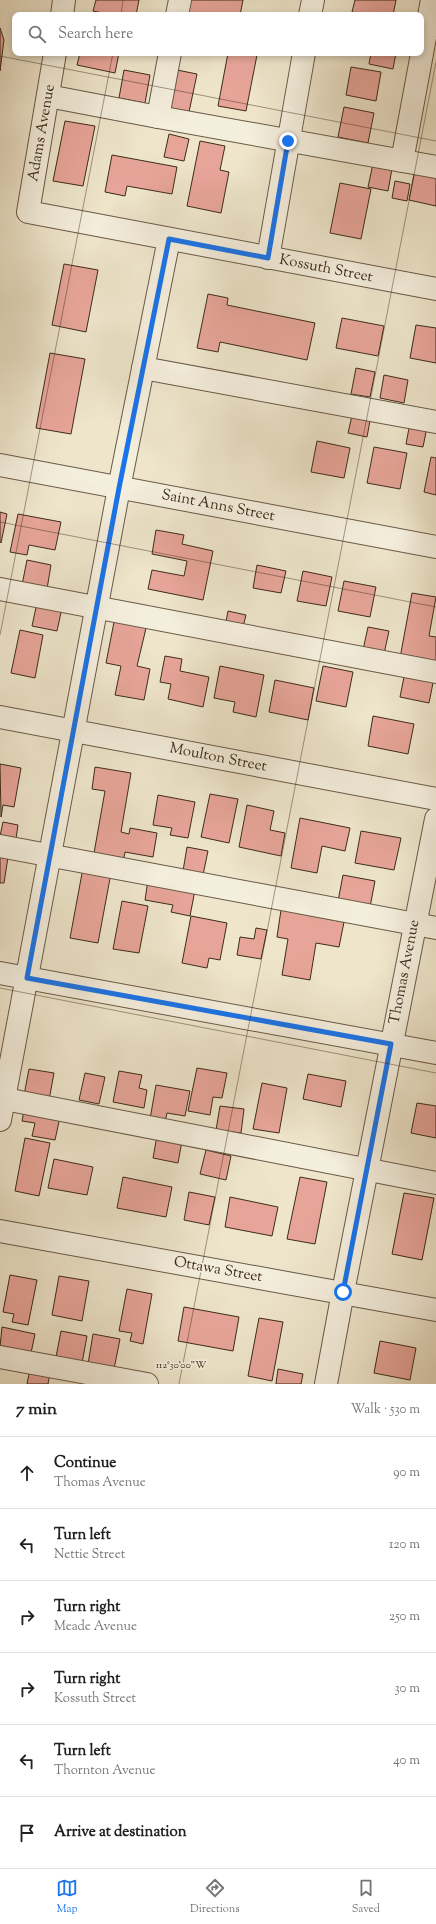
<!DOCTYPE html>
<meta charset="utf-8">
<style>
body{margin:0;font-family:"Sorts Mill Goudy",serif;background:#f2f2f2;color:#202124}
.stop{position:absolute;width:12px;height:12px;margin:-9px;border:3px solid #1a73e8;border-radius:50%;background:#fff}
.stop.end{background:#1a73e8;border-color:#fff;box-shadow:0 1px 4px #0008}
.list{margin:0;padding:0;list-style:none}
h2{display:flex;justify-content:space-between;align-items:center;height:52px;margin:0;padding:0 16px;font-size:17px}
h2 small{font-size:13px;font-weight:400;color:#757577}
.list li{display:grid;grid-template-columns:26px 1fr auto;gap:12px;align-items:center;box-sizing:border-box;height:72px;padding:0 16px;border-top:1px solid #e0e0e0}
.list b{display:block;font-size:15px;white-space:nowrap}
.list p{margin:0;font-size:13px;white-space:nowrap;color:#757577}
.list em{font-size:13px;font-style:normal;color:#757577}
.icon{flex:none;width:22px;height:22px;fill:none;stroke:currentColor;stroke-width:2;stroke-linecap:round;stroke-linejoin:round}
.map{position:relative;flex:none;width:436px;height:1384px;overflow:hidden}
.search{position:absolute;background:#fff;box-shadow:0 2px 6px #0003;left:12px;right:12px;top:12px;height:44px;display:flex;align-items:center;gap:10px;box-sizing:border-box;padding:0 14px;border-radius:8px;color:#757577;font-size:15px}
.sheet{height:484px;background:#fff}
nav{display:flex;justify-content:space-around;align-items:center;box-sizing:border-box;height:56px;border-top:1px solid #e0e0e0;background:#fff;font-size:11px;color:#757577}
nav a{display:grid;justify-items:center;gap:2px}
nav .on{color:#1a73e8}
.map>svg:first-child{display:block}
.building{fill:#e7a599;stroke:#3d2b1b}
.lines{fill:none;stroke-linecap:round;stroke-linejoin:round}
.minor-casing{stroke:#695a47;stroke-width:24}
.minor{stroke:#f4eedd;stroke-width:22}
.route{stroke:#1a73e8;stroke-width:5}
.ticks{fill:none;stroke:#3d2b1b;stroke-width:1;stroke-opacity:0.45}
.labels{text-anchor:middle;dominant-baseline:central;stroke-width:3.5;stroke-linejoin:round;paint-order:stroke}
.street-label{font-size:15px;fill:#3d2b1b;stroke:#f4eedd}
.ticks-label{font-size:10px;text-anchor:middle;fill:#3d2b1b;stroke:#f4eedd;stroke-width:3.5;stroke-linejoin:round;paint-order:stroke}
</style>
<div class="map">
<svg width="436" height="1384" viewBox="0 0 436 1384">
<rect width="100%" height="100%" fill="#eee5cb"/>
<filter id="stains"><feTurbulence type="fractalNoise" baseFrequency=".005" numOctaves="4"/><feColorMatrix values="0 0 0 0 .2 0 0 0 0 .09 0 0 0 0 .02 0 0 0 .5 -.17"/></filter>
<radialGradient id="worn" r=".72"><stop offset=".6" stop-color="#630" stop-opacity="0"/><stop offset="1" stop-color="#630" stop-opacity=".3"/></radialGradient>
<g class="building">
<polygon points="96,0 139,0 136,15 112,15 93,11"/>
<polygon points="186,0 243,0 240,15 183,15"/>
<polygon points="355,0 396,0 393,15 369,15 352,12"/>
<polygon points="0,28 4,40 0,71"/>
<polygon points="80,53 119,53 115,73 77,65"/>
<polygon points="228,53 257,55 246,111 218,106"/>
<polygon points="371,53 396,53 393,69 369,64"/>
<polygon points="351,67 381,72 376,101 346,95"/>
<polygon points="172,69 197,74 189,112 165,107"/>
<polygon points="124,70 150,75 145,103 119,98"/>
<polygon points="344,107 374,113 368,143 338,137"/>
<polygon points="65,121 95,126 83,186 53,181"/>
<polygon points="169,134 189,139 184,161 164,157"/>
<polygon points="200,141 225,146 220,170 229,172 221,213 187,206"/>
<polygon points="112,155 177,167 172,194 127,186 125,196 105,192"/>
<polygon points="374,159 393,163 388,191 368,187"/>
<polygon points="415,169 436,174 436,206 409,200"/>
<polygon points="395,181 410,184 407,201 392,198"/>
<polygon points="340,183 371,189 361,239 330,233"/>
<polygon points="64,264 98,270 86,332 52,325"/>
<polygon points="208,294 228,298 227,305 315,323 307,360 220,342 218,352 197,348"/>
<polygon points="342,318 384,326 378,356 336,348"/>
<polygon points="416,325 436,328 436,363 410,358"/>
<polygon points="50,353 85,359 71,434 36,428"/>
<polygon points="356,368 375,372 370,397 351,394"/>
<polygon points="384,375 408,380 404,403 380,398"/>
<polygon points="353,411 371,415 367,437 348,433"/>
<polygon points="410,423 427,427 423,447 406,444"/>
<polygon points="317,441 350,448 344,478 311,472"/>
<polygon points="374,447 407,453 400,489 367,483"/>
<polygon points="431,457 436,458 436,495 424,492"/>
<polygon points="0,512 7,514 1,543 0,542"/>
<polygon points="18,514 61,522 55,550 29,545 27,555 10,552"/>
<polygon points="156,530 184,535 182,544 213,551 203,600 148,589 152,570 184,576 187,561 152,554"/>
<polygon points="27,560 51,565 47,589 22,585"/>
<polygon points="257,565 286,571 281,593 253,588"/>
<polygon points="303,571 332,577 326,606 297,601"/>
<polygon points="344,581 376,587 370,617 338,611"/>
<polygon points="412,593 436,597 429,636 436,637 436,665 400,658"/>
<polygon points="37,603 62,608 57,631 32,626"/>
<polygon points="228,611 246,615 242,631 225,627"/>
<polygon points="115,617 147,624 137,666 150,669 144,700 115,695 121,666 106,663"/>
<polygon points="368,627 389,631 384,654 363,650"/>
<polygon points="20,630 43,635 35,678 11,673"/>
<polygon points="165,656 182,659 180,671 209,677 203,707 168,699 171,684 160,682"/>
<polygon points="220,666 264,675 256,717 233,712 235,702 214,698"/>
<polygon points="323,666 353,672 346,707 316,701"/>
<polygon points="405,672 434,678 429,703 400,697"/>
<polygon points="275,680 314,688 308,720 269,712"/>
<polygon points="373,716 414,724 408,754 368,746"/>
<polygon points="0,764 21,768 14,807 3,805 1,817"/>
<polygon points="95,767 131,773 121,832 129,834 130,828 157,833 153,857 125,852 124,858 94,853 105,791 92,789"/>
<polygon points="210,794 238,799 229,843 201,837"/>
<polygon points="158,795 195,802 188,838 170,835 172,828 153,825"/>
<polygon points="247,805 274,811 270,830 285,833 281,856 239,847"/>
<polygon points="300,818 350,828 345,851 322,846 317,873 291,868"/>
<polygon points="3,822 18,825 16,839 0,836"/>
<polygon points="361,831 401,838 394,870 355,863"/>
<polygon points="187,847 208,851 203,875 183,871"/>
<polygon points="0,856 8,857 4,883 0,883"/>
<polygon points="83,868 111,873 98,943 70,938"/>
<polygon points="343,875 375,881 370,907 338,901"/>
<polygon points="148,880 195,890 190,916 171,912 173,905 145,900"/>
<polygon points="122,901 148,906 139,953 113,949"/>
<polygon points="281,910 344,922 339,947 316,943 310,980 282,975 288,939 277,937"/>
<polygon points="191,916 227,923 220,960 209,958 207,968 182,963"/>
<polygon points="256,928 267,930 261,959 237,955 240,937 254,939"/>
<polygon points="197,1068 227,1073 222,1098 213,1097 210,1115 188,1111"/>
<polygon points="29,1069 54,1073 49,1100 24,1095"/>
<polygon points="119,1071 142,1075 139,1088 147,1090 144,1108 113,1102"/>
<polygon points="85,1073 105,1077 99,1104 79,1100"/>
<polygon points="308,1074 346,1081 341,1107 303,1099"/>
<polygon points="262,1083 287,1088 279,1133 253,1129"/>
<polygon points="156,1085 190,1091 185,1116 167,1113 165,1122 150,1119"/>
<polygon points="417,1103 436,1106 436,1138 411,1133"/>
<polygon points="220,1106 244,1109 241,1133 216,1130"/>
<polygon points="24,1110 60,1117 55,1140 32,1136 35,1123 22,1121"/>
<polygon points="157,1136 182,1141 178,1163 153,1158"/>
<polygon points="25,1138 50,1143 39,1196 15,1191"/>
<polygon points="206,1150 231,1156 226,1180 200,1174"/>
<polygon points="54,1159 93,1167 87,1195 48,1188"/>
<polygon points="123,1177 172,1187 166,1217 117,1208"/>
<polygon points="300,1177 327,1182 315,1244 287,1239"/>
<polygon points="189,1192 215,1197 209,1225 184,1220"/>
<polygon points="404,1193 434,1198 422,1260 392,1254"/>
<polygon points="230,1197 278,1207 272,1236 225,1227"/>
<polygon points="10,1275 37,1280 28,1325 12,1322 14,1314 3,1312"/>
<polygon points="59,1276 89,1281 82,1321 52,1315"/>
<polygon points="127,1289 152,1294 143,1344 130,1341 132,1333 119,1331"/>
<polygon points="184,1307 239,1317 233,1351 178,1341"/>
<polygon points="259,1318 283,1322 272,1381 248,1376"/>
<polygon points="2,1327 35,1334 31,1353 0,1347"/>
<polygon points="61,1331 87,1336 82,1363 56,1357"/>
<polygon points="93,1334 120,1339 114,1369 88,1364"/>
<polygon points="380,1341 416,1348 410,1380 374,1373"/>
<polygon points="30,1369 50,1373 48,1384 27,1384"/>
<polygon points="278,1369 303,1374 301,1384 276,1384"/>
</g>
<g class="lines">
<g class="minor-casing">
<g id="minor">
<polyline points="62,15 64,0"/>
<polyline points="177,15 180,0"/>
<polyline points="310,15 313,0"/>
<polyline points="55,53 28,212 436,289"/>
<polyline points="48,96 158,117 170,53"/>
<polyline points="158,117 436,167"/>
<polyline points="402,161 432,0"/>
<polyline points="268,258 304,53"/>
<polyline points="143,368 436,422"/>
<polyline points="0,465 436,547"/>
<polyline points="0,589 436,672"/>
<polyline points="0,717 436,799"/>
<polyline points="0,846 436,928"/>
<polyline points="0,973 436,1053"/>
<polyline points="0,1098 436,1183"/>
<polyline points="0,1120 119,488 169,239"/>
<polyline points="0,1231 436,1310"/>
<polyline points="0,1357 147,1384"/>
<polyline points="326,1384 343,1292 436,819"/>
</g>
</g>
<use href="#minor" class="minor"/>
</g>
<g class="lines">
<polyline class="route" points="288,141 268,258 169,239 119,488 27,978 391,1044 343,1292"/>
</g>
<path class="ticks" d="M121,15l2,-15M0,56l436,85M0,522l436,85M0,635l113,-582M0,988l436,85M179,1384l257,-1322"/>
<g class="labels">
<g class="street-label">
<text transform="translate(42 133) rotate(-80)">Adams Avenue</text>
<text transform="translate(326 269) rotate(11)">Kossuth Street</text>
<text transform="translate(218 506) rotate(11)">Saint Anns Street</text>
<text transform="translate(218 758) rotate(11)">Moulton Street</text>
<text transform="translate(405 972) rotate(-79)">Thomas Avenue</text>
<text transform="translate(218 1270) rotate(10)">Ottawa Street</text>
</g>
</g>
<g class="ticks-label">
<text x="181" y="1368">112°30'00"W</text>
</g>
<rect width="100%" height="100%" filter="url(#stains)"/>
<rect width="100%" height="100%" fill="url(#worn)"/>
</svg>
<div class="stop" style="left:343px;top:1292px"></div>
<div class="stop end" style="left:288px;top:141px"></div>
<div class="search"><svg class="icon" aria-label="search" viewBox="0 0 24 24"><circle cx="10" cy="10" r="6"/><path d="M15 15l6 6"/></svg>Search here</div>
</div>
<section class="sheet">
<h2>7 min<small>Walk · 530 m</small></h2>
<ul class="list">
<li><svg class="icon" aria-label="ahead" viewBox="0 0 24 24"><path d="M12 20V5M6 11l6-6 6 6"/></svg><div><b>Continue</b><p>Thomas Avenue</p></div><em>90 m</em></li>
<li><svg class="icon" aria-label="left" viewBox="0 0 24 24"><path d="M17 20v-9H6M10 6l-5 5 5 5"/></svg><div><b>Turn left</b><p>Nettie Street</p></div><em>120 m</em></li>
<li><svg class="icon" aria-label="right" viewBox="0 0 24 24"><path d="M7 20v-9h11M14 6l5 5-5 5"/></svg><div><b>Turn right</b><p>Meade Avenue</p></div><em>250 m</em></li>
<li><svg class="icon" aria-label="right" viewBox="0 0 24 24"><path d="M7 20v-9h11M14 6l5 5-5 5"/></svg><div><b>Turn right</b><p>Kossuth Street</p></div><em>30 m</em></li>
<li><svg class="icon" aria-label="left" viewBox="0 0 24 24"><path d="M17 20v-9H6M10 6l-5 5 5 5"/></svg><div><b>Turn left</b><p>Thornton Avenue</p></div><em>40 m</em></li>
<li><svg class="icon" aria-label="arrive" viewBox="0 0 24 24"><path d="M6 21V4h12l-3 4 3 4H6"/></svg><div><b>Arrive at destination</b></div></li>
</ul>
</section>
<nav>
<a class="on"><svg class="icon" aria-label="map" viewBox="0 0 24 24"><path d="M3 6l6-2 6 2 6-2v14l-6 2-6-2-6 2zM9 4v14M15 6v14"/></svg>Map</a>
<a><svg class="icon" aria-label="directions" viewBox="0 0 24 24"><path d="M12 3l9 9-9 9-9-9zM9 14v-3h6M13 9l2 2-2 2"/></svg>Directions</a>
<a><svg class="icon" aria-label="saved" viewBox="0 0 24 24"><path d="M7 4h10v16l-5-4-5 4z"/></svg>Saved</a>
</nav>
